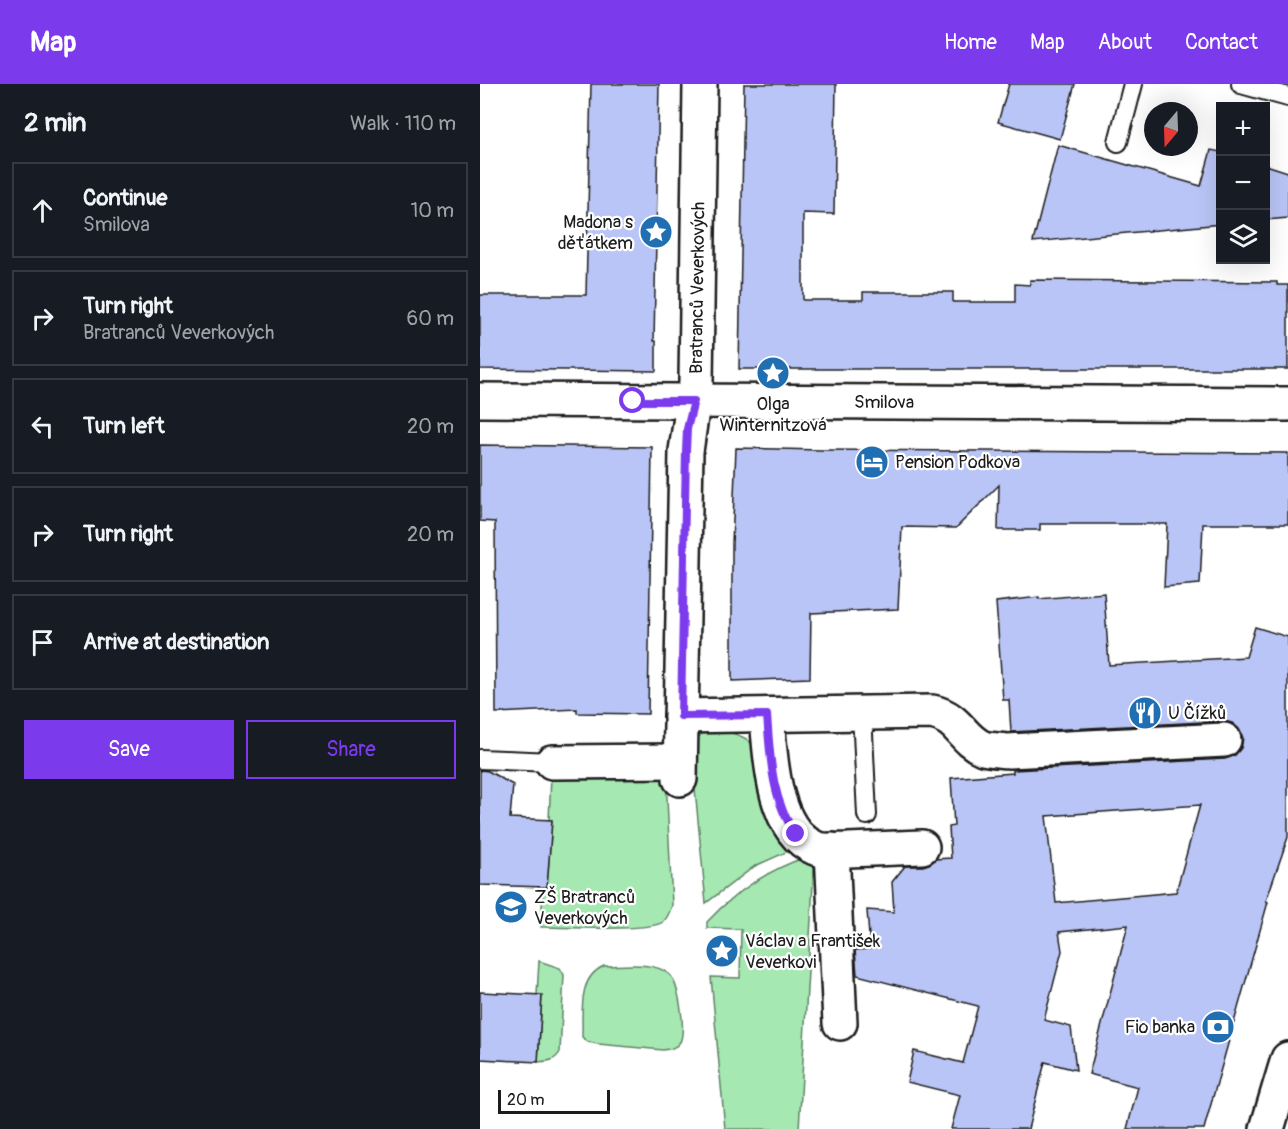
<!DOCTYPE html>
<meta charset="utf-8">
<style>
body{margin:0;font-family:Pangolin,sans-serif;background:#20242c;color:#f1f3f6}
.controls{position:absolute;right:18px;top:18px;display:grid;overflow:hidden;border-radius:0px;box-shadow:0 6px 24px #0002}
.controls button{width:54px;height:54px;display:grid;place-items:center;padding:0;border:0;border-bottom:2px solid #363941;background:#171b24;color:#f1f3f6;font:30px sans-serif}
.compass{position:absolute;left:664px;top:18px;width:54px;height:54px;border-radius:50%;background:#171b24;box-shadow:0 6px 24px #0002;rotate:199deg}
.scale{position:absolute;left:18px;bottom:15px;width:112px;box-sizing:border-box;padding-left:6px;border:3px solid #1c1c1c;border-top:0;font-size:16px;line-height:21px;white-space:nowrap;color:#1c1c1c;-webkit-text-stroke:4px #fff;paint-order:stroke}
.stop{position:absolute;width:18px;height:18px;margin:-14px;border:4px solid #7c3aed;border-radius:50%;background:#fff}
.stop.end{background:#7c3aed;border-color:#fff;box-shadow:0 2px 6px #0008}
.list{margin:0;padding:0;list-style:none}
h2{display:flex;justify-content:space-between;align-items:center;height:78px;margin:0;padding:0 24px;font-size:26px}
h2 small{font-size:20px;font-weight:400;color:#9ea1a6}
.list li{display:grid;grid-template-columns:39px 1fr auto;gap:18px;align-items:center;box-sizing:border-box;height:96px;margin:0 12px 12px;padding:0 12px;border:2px solid #363941;border-radius:0px}
.list b{display:block;font-size:22px;white-space:nowrap}
.list p{margin:0;font-size:20px;white-space:nowrap;color:#9ea1a6}
.list em{font-size:20px;font-style:normal;color:#9ea1a6}
.actions{display:flex;gap:12px;padding:18px 24px}
.actions a{flex:1;padding:14px 0;border:2px solid #7c3aed;border-radius:0px;text-align:center;font-size:21px;color:#7c3aed}
.actions .main{background:#7c3aed;color:#fff}
.icon{flex:none;width:33px;height:33px;fill:none;stroke:currentColor;stroke-width:2;stroke-linecap:round;stroke-linejoin:round}
.map{position:relative;flex:none;width:808px;height:1045px;overflow:hidden}
header{display:flex;align-items:center;gap:36px;box-sizing:border-box;height:84px;padding:0 30px;background:#7c3aed;color:#fff}
header strong{font-size:28px}
nav{display:flex;gap:33px;margin-inline-start:auto;font-size:21px}
main{display:flex}
aside{flex:1;background:#171b24}
.map>svg:first-child{display:block}
.green{fill:#a5e8b2;stroke:#608267;stroke-width:1.5}
.building{fill:#b9c5f6;stroke:#1c1c1c;stroke-width:1.5;fill-rule:evenodd}
.lines{fill:none;stroke-linecap:round;stroke-linejoin:round}
.service-casing{stroke:#1c1c1c;stroke-width:22}
.minor-casing{stroke:#1c1c1c;stroke-width:38}
.secondary-casing{stroke:#1c1c1c;stroke-width:38}
.service{stroke:#fff;stroke-width:18}
.minor{stroke:#fff;stroke-width:33}
.secondary{stroke:#fff;stroke-width:33}
.route{stroke:#7c3aed;stroke-width:8}
.labels{text-anchor:middle;dominant-baseline:central;stroke-width:4.5;stroke-linejoin:round;paint-order:stroke}
.poi-label{font-size:18px;fill:#1c1c1c;stroke:#fff;text-anchor:start}
.street-label{font-size:18px;fill:#1c1c1c;stroke:#fff}
</style>
<header>
<strong>Map</strong>
<nav><a>Home</a><a>Map</a><a>About</a><a>Contact</a></nav>
</header>
<main>
<aside>
<h2>2 min<small>Walk · 110 m</small></h2>
<ul class="list">
<li><svg class="icon" aria-label="ahead" viewBox="0 0 24 24"><path d="M12 20V5M6 11l6-6 6 6"/></svg><div><b>Continue</b><p>Smilova</p></div><em>10 m</em></li>
<li><svg class="icon" aria-label="right" viewBox="0 0 24 24"><path d="M7 20v-9h11M14 6l5 5-5 5"/></svg><div><b>Turn right</b><p>Bratranců Veverkových</p></div><em>60 m</em></li>
<li><svg class="icon" aria-label="left" viewBox="0 0 24 24"><path d="M17 20v-9H6M10 6l-5 5 5 5"/></svg><div><b>Turn left</b></div><em>20 m</em></li>
<li><svg class="icon" aria-label="right" viewBox="0 0 24 24"><path d="M7 20v-9h11M14 6l5 5-5 5"/></svg><div><b>Turn right</b></div><em>20 m</em></li>
<li><svg class="icon" aria-label="arrive" viewBox="0 0 24 24"><path d="M6 21V4h12l-3 4 3 4H6"/></svg><div><b>Arrive at destination</b></div></li>
</ul>
<div class="actions"><a class="main">Save</a><a>Share</a></div>
</aside>
<div class="map">
<svg width="808" height="1045" viewBox="0 0 808 1045">
<rect width="100%" height="100%" fill="#fff"/>
<filter id="ink" filterUnits="userSpaceOnUse"><feTurbulence type="fractalNoise" baseFrequency=".0167" numOctaves="2"/><feDisplacementMap in="SourceGraphic" scale="12" xChannelSelector="R" yChannelSelector="G"/><feConvolveMatrix kernelMatrix="1 2 1 2 8 2 1 2 1" color-interpolation-filters="sRGB"/></filter>
<g filter="url(#ink)">
<g class="green">
<path d="M237,647c11,1 26,3 34,12l49,103 -45,20 -49,37 -11,-114 3,-51 4,-5z"/>
<path d="M71,692l115,1 6,128c-2,6 -4,13 -9,17 -15,10 -100,5 -122,5l2,-40h4l5,-66 -3,-1z"/>
<path d="M326,773l6,3 2,6 -15,263h-74l-14,-152 29,1 1,-49 -34,-1v-6c27,-29 61,-52 99,-65z"/>
<path d="M59,877l21,7 4,7 -4,77c-5,9 -11,9 -22,10l4,-66 -5,-1z"/>
<path d="M124,882c19,0 49,-5 65,8 10,8 17,56 11,68 -4,6 -10,7 -17,8l-65,-6 -10,-2 -6,-5c1,-26 -5,-59 22,-71z"/>
</g>
<g class="building">
<polygon points="111,0 179,0 174,257 176,257 176,287 0,285 0,211 106,211"/>
<polygon points="264,0 356,0 354,130 323,129 323,216 383,216 383,208 473,208 473,218 535,218 535,200 550,201 550,196 797,198 797,201 808,201 808,285 259,285"/>
<polygon points="529,0 595,0 580,55 518,38"/>
<polygon points="578,61 721,102 731,66 741,68 741,140 553,158"/>
<polygon points="786,81 808,88 808,134 786,136"/>
<polygon points="0,361 172,363 168,630 97,629 97,625 16,629 15,438 0,437"/>
<polygon points="256,364 341,366 808,369 808,440 723,440 720,500 684,503 687,440 560,440 560,446 518,446 519,401 476,444 422,443 418,525 331,529 330,594 252,597 252,460"/>
<path d="M624,509l5,72 137,-8 9,-30 33,10v200l-22,64 2,1 -64,227h-77l11,-42 -49,-13 39,-149 -69,7 3,19 -18,69 27,7 5,43 -31,-8 -17,67h-77l9,-34 -53,-13 7,-31 49,12 15,-57 -121,-31 -2,-25 15,-1 -3,-39 27,2 -2,-30 13,-16h18l8,-3 4,-4 16,-1 -2,-31 5,-1 -3,-48 62,-5v-3l212,-11 10,-4 6,-7 2,-10 -4,-9 -7,-6 -9,-2 -212,11 -2,-32h-6l-7,-98 43,-5v2zM720,721l-24,87 -120,11 -10,-87z"/>
<polygon points="0,686 8,687 33,701 30,734 72,736 67,803 0,801"/>
<polygon points="0,908 62,911 58,978 0,975"/>
</g>
<g class="lines">
<g class="service-casing">
<g id="service">
<polyline points="761,0 808,13"/>
<polyline points="638,58 653,0"/>
<polyline points="382,629 387,731"/>
<polyline points="0,675 72,678"/>
</g>
</g>
<g class="minor-casing">
<g id="minor">
<path id="s1" d="M0,316l808,4"/>
<path d="M287,631c3,39 5,115 48,133 10,4 23,2 33,2 25,-1 49,-2 74,-3"/>
<path d="M201,632l251,-4c28,6 29,27 51,36 8,2 17,2 25,3l216,-11"/>
<polyline points="72,678 200,677"/>
<path id="s2" d="M200,695l6,-328 10,-68 4,-299"/>
<polyline points="352,766 360,939"/>
</g>
</g>
<g class="secondary-casing">
<polyline id="secondary" points="787,1045 808,975"/>
</g>
<use href="#service" class="service"/>
<use href="#minor" class="minor"/>
<use href="#secondary" class="secondary"/>
</g>
</g>
<g class="lines" filter="url(#ink)">
<path class="route" d="M153,317h61l-7,28 -1,22 -5,265 86,-1c3,39 4,86 29,119"/>
</g>
<defs>
<g id="sight-disc" transform="scale(1.725)"><circle r="9.5" fill="#1f6fb2" stroke="#fff"/><path d="M0-6L1.8-2.2L6-1.7L2.9 1.2L3.7 5.4L0 3.3L-3.7 5.4L-2.9 1.2L-6-1.7L-1.8-2.2Z" fill="#fff"/></g>
<g id="hotel-disc" transform="scale(1.725)"><circle r="9.5" fill="#1f6fb2" stroke="#fff"/><path d="M-6-4.5h1.5V1H6V5H4.5V3h-9V5H-6ZM-4 0a1.8 1.8 0 1 1 3.6 0ZM.5 0V-2.5h3Q6-2.5 6 0Z" fill="#fff"/></g>
<g id="restaurant-disc" transform="scale(1.725)"><circle r="9.5" fill="#1f6fb2" stroke="#fff"/><path d="M-5-6h1v4h1v-4h1v4h1v-4h1v5L-1.5 .5V6h-2V.5L-5-1ZM5-6V6H3V1.5H1.5Q1.5-4 5-6Z" fill="#fff"/></g>
<g id="school-disc" transform="scale(1.725)"><circle r="9.5" fill="#1f6fb2" stroke="#fff"/><path d="M0-5L7-2L0 1L-7-2ZM-4 1L0 2.5L4 1V4Q0 6-4 4Z" fill="#fff"/></g>
<g id="bank-disc" transform="scale(1.725)"><circle r="9.5" fill="#1f6fb2" stroke="#fff"/><path d="M-6-4H6V4H-6ZM0-2.3a2.3 2.3 0 1 0 0 4.6a2.3 2.3 0 1 0 0-4.6Z" fill="#fff"/></g>
</defs>
<g fill-rule="evenodd">
<use href="#sight-disc" x="176" y="148"/>
<use href="#sight-disc" x="293" y="289"/>
<use href="#hotel-disc" x="392" y="378"/>
<use href="#restaurant-disc" x="665" y="629"/>
<use href="#school-disc" x="31" y="823"/>
<use href="#sight-disc" x="242" y="867"/>
<use href="#bank-disc" x="738" y="943"/>
</g>
<g class="labels">
<g class="poi-label">
<text x="153" y="138" text-anchor="end">Madona s<tspan x="153" dy="21">děťátkem</tspan></text>
<text x="293" y="320" text-anchor="middle">Olga<tspan x="293" dy="21">Winternitzová</tspan></text>
<text x="415" y="378">Pension Podkova</text>
<text x="688" y="629">U Čížků</text>
<text x="54" y="813">ZŠ Bratranců<tspan x="54" dy="21">Veverkových</tspan></text>
<text x="265" y="857">Václav a František<tspan x="265" dy="21">Veverkovi</tspan></text>
<text x="715" y="943" text-anchor="end">Fio banka</text>
</g>
<g class="street-label">
<text stroke="none"><textPath href="#s2" startOffset="492">Bratranců Veverkových</textPath></text>
<text stroke="none"><textPath href="#s1" startOffset="404">Smilova</textPath></text>
</g>
</g>
</svg>
<div class="controls">
<button>+</button>
<button>−</button>
<button><svg class="icon" aria-label="layers" viewBox="0 0 24 24"><path d="M12 4l9 5-9 5-9-5zM3 14l9 5 9-5"/></svg></button>
</div>
<svg class="compass" viewBox="-18 -18 36 36"><path d="M0-13l5 13h-10z" fill="#e53935"/><path d="M0 13l5-13h-10z" fill="#9ea1a6"/></svg>
<div class="scale">20 m</div>
<div class="stop" style="left:153px;top:317px"></div>
<div class="stop end" style="left:316px;top:750px"></div>
</div>
</main>
